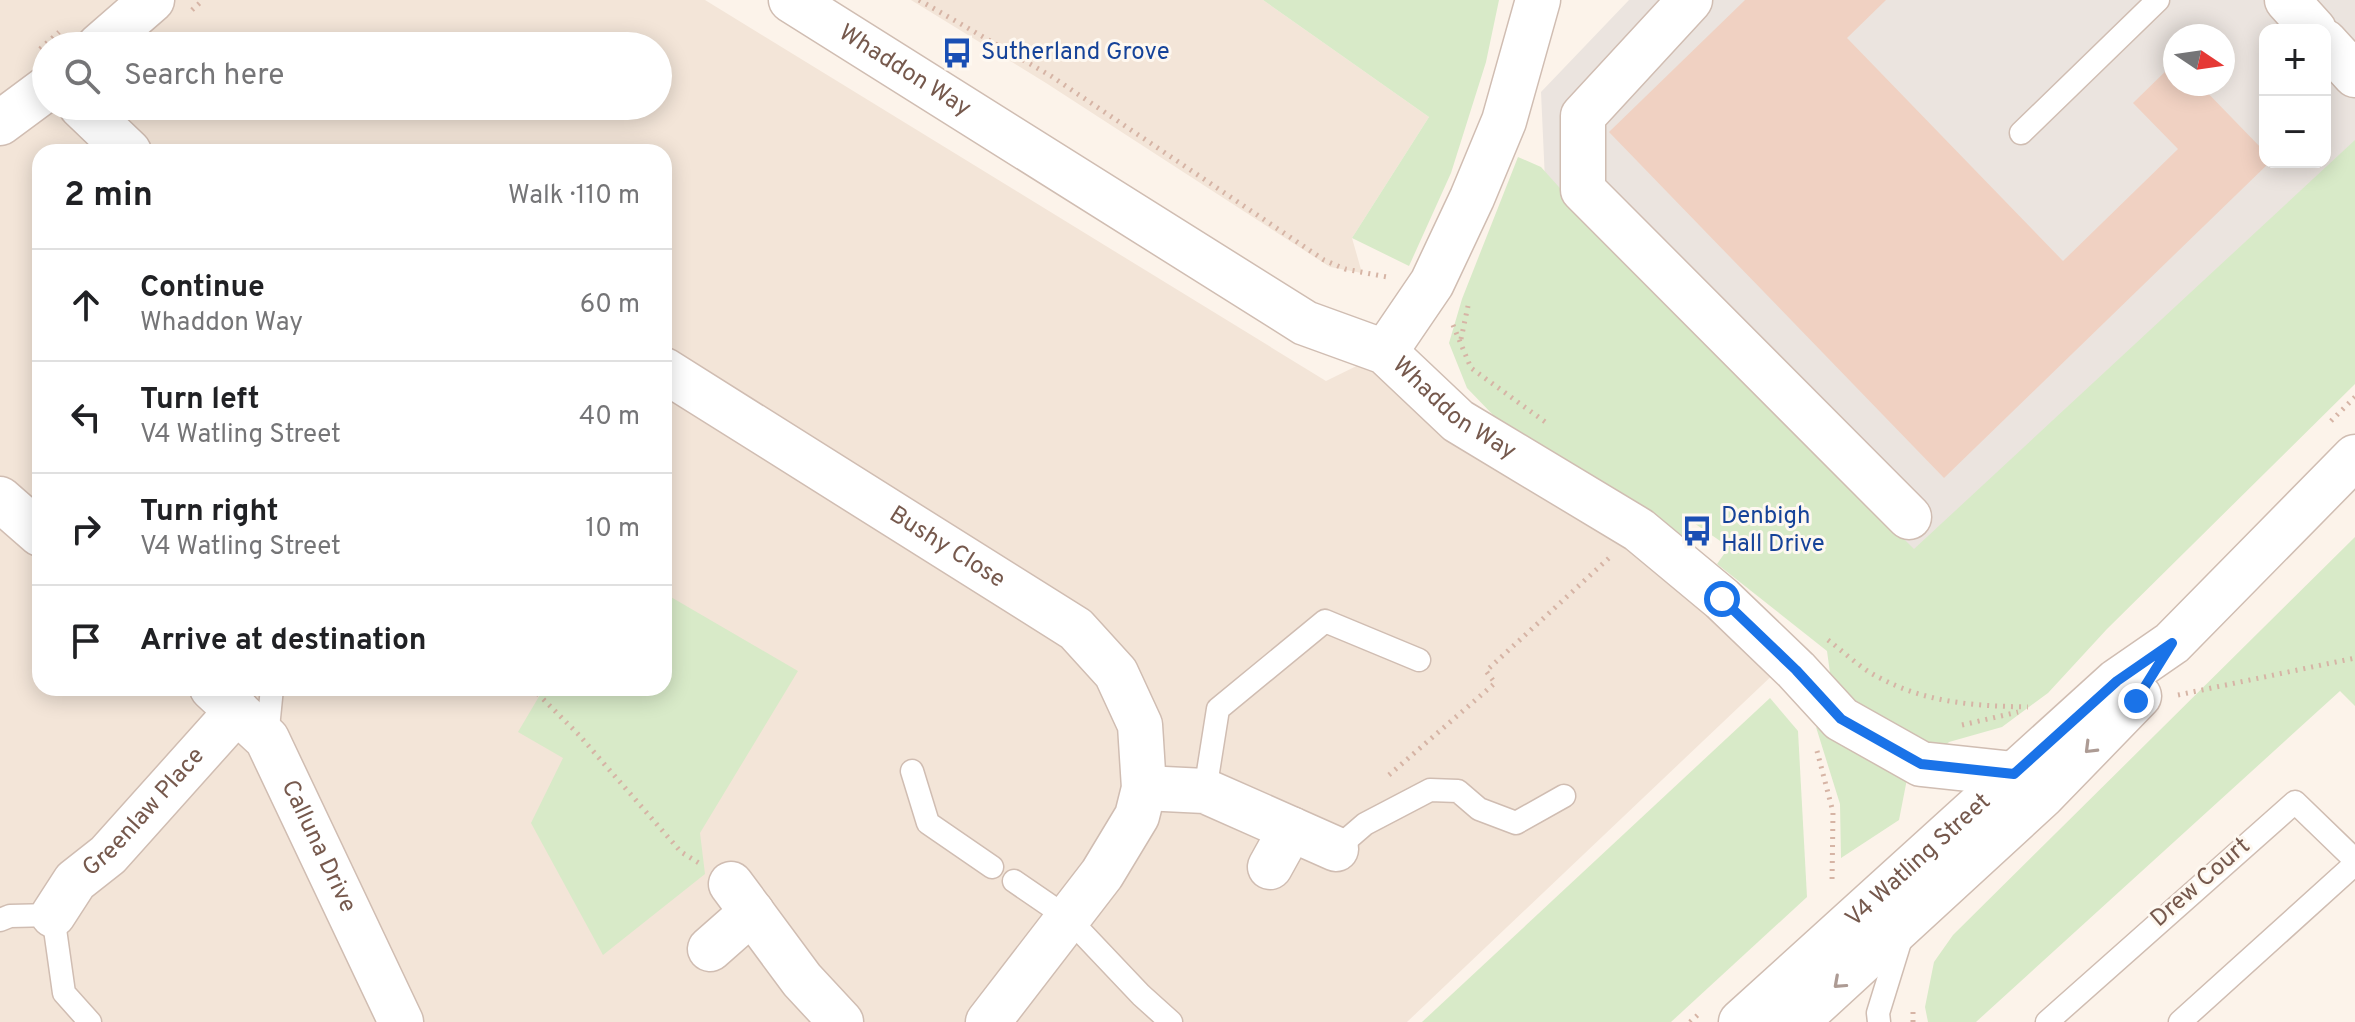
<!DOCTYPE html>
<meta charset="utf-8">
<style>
body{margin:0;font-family:Overpass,sans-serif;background:#f6f6f6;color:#202124}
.controls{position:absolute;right:24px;top:24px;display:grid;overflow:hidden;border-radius:16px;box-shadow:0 4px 20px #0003}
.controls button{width:72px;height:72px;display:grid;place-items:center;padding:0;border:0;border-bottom:2px solid #e0e0e0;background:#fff;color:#202124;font:40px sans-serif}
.compass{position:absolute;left:2163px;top:24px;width:72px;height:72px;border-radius:50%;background:#fff;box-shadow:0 4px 20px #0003;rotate:103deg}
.stop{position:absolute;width:24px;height:24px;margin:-18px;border:6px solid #1a73e8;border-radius:50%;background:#fff}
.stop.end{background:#1a73e8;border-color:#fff;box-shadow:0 2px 8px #0008}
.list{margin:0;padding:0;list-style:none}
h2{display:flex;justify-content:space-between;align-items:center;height:104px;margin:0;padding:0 32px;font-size:34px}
h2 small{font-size:26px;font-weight:400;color:#757577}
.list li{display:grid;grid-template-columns:52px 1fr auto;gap:24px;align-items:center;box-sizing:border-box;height:112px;padding:0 32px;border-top:2px solid #e0e0e0}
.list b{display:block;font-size:30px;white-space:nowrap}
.list p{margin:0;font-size:26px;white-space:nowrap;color:#757577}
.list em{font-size:26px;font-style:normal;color:#757577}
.icon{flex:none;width:44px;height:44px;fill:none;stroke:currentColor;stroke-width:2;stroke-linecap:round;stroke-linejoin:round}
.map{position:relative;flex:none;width:2355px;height:1022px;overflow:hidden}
.search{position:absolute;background:#fff;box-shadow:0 4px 20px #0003;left:32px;top:32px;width:640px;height:88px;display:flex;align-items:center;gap:20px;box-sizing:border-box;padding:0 28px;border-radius:44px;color:#757577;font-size:30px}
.panel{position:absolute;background:#fff;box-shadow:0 4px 20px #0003;left:32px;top:144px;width:640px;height:552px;border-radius:24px}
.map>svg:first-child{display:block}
.residential{fill:#f3e5d8;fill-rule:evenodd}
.industrial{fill:#ebe4df;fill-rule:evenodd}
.green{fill:#d8eac8}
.building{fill:#f0d1c2}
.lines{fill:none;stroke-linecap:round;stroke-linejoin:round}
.service-casing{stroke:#d0bdb2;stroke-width:25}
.minor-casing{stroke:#d0bdb2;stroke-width:47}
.tertiary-casing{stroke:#d0bdb2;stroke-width:47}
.path{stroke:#d6b4a5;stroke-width:5;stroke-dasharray:2 6;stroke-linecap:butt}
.service{stroke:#fff;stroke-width:22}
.minor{stroke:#fff;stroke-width:44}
.tertiary{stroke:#fff;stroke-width:44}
.oneway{stroke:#ad9b94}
.route{stroke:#1a73e8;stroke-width:10}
.labels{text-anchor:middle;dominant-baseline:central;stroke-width:6;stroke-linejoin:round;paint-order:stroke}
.transit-label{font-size:24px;fill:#164399;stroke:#fef8f0;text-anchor:start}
.street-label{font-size:24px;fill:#76594d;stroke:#fef8f0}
</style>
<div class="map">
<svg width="2355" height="1022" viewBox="0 0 2355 1022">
<rect width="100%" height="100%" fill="#fcf3ea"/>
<g class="residential">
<path d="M0,0h705l621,381 59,-29 396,315 -374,355h-1407zM46,46h612v60h-612zM40,152h624v536h-624z"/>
<polygon points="911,0 1263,0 1429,117 1352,238 1362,273 1330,267 1046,83"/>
</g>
<path class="industrial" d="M1629,0h726v172l-453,443 -354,-368 -7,-155zM2265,30h60v132h-60zM2175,36h48v48h-48z"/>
<g class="green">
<polygon points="1263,0 1499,0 1486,62 1451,173 1409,266 1352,238 1429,117"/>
<polygon points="2355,140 2355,384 2107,629 2048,693 2002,727 1949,742 1941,750 1882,727 1838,686 1830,673 1827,651 1717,564 1729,547 1691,521 1678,541 1494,416 1467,388 1449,343 1462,299 1518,157 1541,167 1637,274 1914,549"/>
<polygon points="2355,537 2355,706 2340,691 1976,1022 1928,1022 1925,1007 1934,962 1953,935"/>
<polygon points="664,593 798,671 700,833 705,874 603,955 531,823 563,758 518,732 544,688 664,688"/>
<polygon points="1770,698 1798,731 1807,897 1671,1022 1422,1022"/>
<polygon points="1816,727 1907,779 1899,820 1841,858 1840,804"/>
</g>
<polygon class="building" points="1745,0 1886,0 1847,38 2063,261 2178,149 2133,103 2175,62 2175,84 2199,84 2265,152 2265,162 2270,162 1944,478 1609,132"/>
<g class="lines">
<g class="service-casing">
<g id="service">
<polyline points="2021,133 2158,0"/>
<polyline points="267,738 272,688"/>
<polyline points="912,771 928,823 992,867"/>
<polyline points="1205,791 1218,709 1325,621 1419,660"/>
<polyline points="1336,849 1365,824 1430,790 1458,791 1479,809 1516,823 1564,796"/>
<polyline points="1014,881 1068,918 1141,995 1171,1022"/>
<polyline points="0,920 10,916 53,915 64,993 90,1022"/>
<polyline points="1879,1022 1878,1013 1903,932"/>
<polyline points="2047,1022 2295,802 2355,860"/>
<polyline points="2180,1022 2355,864"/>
</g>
</g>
<g class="minor-casing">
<g id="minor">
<polyline points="1690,0 1583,116 1583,190 1909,517"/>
<polyline points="2287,0 2314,30"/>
<polyline points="2325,42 2355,75"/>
<polyline points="81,106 129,152"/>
<path id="s1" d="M664,370l412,259 40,44 24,52 4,63 -7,28 -35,58 -114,148"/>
<polyline points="0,499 40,534"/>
<path id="s2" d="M212,688l55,51 134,283"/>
<polyline points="1144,788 1205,791 1336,849"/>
<polyline points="1270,867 1291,829"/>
<polyline points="731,884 802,980 841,1022"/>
<path id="s3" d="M53,915l22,-34 33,-26 129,-144"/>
<polyline points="710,949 752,912"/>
</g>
</g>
<g class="tertiary-casing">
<g id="tertiary">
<path id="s4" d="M791,0l514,323 80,29 73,69 181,109 83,69 74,71 45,49 80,45 93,10"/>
<polyline points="99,46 152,0"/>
<polyline points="0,123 46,89"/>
<polyline points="1385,352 1432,283 1472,198 1504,121 1538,0"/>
<path id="s5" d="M1741,1022l376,-341 55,-38 183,-186"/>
<polyline points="1796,1022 2043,795 2139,696"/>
</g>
</g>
<g class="path">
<polyline points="919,0 1051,76 1324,260 1345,269 1387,277"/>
<polyline points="192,10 203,0"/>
<polyline points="40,49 59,32"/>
<polyline points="1453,325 1471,368 1548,424"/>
<polyline points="1461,339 1468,306"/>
<polyline points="2331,421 2355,397"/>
<path d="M1828,640c16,12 32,28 50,37 48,26 97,29 150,30"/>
<polyline points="532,688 579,735 681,852 699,863"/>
<polyline points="2178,695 2355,658"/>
<polyline points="1962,725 2018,712"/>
<polyline points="1817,751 1833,812 1832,883"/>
<polyline points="1389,775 1495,683 1486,671 1609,558"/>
<polyline points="1690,1022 1701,1012"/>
<polyline points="1913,1022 1913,1007"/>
</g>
<use href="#service" class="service"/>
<use href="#minor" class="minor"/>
<use href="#tertiary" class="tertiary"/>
</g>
<defs><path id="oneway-chevron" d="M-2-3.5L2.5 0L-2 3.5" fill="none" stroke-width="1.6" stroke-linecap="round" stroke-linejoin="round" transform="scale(2)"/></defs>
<g class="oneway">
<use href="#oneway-chevron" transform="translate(2090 748) rotate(135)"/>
<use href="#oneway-chevron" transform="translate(1839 983) rotate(138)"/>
</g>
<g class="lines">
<polyline class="route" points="1722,599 1796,670 1841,719 1921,764 2014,774 2117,681 2172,643 2136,701"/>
</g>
<defs>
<g id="bus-bare" transform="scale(2.4)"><path d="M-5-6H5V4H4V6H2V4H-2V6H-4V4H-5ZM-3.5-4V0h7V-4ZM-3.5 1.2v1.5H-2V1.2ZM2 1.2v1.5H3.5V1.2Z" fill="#1a4fb4" stroke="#fef8f0" stroke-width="2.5" paint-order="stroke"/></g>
</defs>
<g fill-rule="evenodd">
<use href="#bus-bare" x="957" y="53"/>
<use href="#bus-bare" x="1697" y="531"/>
</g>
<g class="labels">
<g class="transit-label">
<text x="981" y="53">Sutherland Grove</text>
<text x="1721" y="517">Denbigh<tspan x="1721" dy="28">Hall Drive</tspan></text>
</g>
<g class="street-label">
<text stroke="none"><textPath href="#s4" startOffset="134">Whaddon Way</textPath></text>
<text stroke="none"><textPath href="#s4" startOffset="782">Whaddon Way</textPath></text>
<text stroke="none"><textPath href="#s1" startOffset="334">Bushy Close</textPath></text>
<text stroke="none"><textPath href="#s3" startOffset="138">Greenlaw Place</textPath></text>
<text stroke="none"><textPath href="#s2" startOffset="194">Calluna Drive</textPath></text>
<text stroke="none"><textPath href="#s5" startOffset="240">V4 Watling Street</textPath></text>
<text transform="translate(2201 883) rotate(-41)">Drew Court</text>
</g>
</g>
</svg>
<div class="controls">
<button>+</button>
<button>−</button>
</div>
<svg class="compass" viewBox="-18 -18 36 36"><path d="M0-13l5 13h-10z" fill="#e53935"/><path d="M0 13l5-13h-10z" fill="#757577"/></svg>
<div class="stop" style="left:1722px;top:599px"></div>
<div class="stop end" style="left:2136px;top:701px"></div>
<div class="search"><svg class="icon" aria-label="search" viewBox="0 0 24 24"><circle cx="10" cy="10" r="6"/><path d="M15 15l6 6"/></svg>Search here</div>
<section class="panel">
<h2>2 min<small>Walk · 110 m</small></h2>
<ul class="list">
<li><svg class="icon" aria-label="ahead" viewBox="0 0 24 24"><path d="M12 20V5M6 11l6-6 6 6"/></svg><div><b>Continue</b><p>Whaddon Way</p></div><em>60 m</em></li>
<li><svg class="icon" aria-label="left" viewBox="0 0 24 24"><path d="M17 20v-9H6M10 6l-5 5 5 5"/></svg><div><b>Turn left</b><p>V4 Watling Street</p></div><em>40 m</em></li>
<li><svg class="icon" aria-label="right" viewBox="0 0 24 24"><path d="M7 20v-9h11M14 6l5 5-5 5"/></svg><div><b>Turn right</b><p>V4 Watling Street</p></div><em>10 m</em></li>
<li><svg class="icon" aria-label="arrive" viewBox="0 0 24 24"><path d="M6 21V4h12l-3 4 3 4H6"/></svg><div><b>Arrive at destination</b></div></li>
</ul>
</section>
</div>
